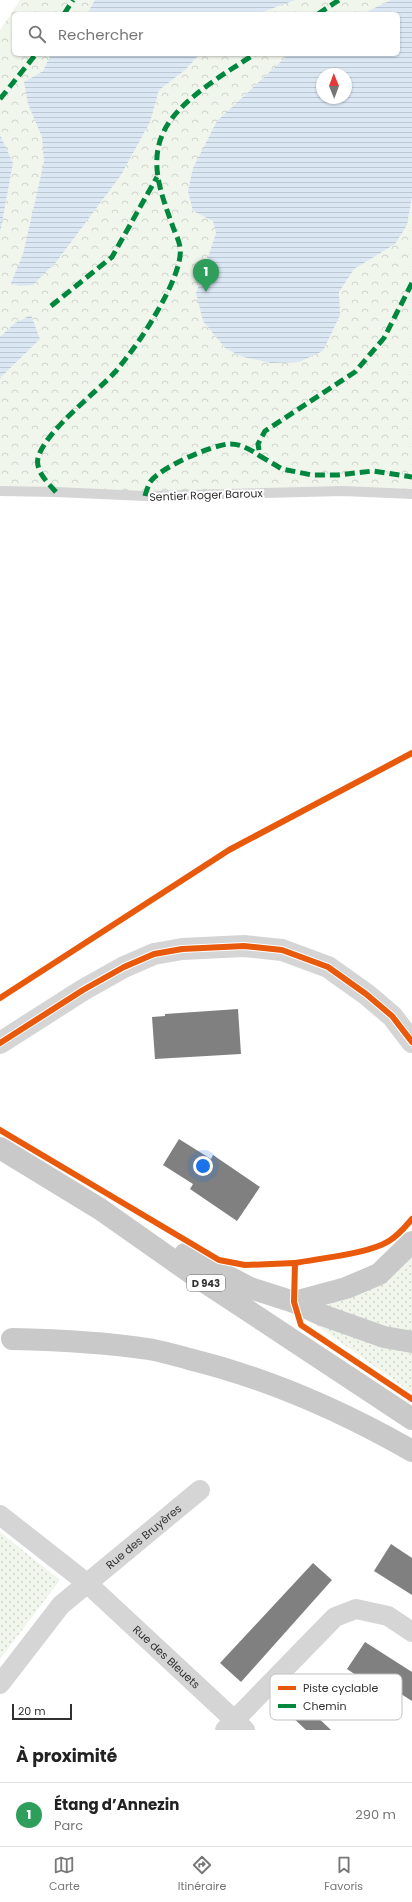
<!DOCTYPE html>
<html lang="fr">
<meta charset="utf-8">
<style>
body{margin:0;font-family:Poppins,sans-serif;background:#f6f6f6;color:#222}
.compass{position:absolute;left:316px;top:68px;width:36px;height:36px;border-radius:50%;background:#fff;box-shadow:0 1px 3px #0004;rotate:359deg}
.scale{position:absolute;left:12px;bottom:10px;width:60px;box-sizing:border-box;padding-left:4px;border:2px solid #313131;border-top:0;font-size:11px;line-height:14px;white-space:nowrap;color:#313131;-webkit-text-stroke:3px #fff;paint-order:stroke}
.you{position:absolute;left:203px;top:1166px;width:14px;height:14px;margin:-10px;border:3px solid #fff;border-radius:50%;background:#1a73e8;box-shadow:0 0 0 6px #1a73e833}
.badge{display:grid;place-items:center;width:26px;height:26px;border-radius:50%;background:#797979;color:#fff;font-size:13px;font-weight:700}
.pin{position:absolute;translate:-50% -33px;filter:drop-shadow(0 1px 2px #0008)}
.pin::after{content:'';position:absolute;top:21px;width:14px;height:12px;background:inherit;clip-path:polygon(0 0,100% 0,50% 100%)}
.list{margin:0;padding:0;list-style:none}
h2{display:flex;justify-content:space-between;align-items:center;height:52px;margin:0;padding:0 16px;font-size:17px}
h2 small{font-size:13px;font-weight:400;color:#767676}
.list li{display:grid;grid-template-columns:26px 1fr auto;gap:12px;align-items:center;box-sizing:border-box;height:64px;padding:0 16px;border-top:1px solid #e0e0e0}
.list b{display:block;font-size:15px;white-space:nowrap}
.list p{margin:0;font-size:13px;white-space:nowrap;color:#767676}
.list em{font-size:13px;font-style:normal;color:#767676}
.icon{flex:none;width:22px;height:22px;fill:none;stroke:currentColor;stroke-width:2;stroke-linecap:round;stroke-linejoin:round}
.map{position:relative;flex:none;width:412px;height:1730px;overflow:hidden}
.search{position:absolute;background:#fff;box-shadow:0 1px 3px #0004;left:12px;right:12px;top:12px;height:44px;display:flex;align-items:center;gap:10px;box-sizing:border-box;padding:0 14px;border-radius:6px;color:#767676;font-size:15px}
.sheet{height:116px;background:#fff}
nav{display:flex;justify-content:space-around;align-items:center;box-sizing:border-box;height:56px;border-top:1px solid #e0e0e0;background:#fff;font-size:11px;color:#767676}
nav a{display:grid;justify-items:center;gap:2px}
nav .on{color:#797979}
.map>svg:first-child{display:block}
.grass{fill:url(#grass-dots)}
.park{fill:url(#park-crowns);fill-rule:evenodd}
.water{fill:url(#water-rules);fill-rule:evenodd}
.building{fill:#808080}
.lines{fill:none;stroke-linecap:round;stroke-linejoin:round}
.service{stroke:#d5d5d5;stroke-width:10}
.minor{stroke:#d5d5d5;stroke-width:20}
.tertiary{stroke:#d5d5d5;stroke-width:22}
.primary{stroke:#c9c9c9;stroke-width:22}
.quiet{stroke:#00873e;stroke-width:5;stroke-dasharray:10 5;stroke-linecap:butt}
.cycleway-casing{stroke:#fff;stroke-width:8}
.cycleway{stroke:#e8590c;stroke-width:6}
.labels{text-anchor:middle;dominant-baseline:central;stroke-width:4;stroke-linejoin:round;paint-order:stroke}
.shield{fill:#fff;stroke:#6f6f6f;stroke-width:1}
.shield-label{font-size:10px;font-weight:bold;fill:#313131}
.street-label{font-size:11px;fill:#313131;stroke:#fff}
.key{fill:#fff;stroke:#c1c1c1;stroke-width:1}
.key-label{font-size:11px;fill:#313131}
</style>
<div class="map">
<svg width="412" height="1730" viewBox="0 0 412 1730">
<defs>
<pattern id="grass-dots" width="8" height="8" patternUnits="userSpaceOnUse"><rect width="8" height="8" fill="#f1f6ed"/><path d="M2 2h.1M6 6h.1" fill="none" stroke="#cfd3cc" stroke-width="1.8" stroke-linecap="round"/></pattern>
<pattern id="park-crowns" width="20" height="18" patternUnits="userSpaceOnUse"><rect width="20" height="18" fill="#f1f6ed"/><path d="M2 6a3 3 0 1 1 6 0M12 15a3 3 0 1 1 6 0" fill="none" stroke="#cfd3cc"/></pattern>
<pattern id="water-rules" width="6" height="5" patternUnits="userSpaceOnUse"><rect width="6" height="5" fill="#dbe8f4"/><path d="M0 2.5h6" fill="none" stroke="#bcc7d2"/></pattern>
</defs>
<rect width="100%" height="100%" fill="#fff"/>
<g class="grass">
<polygon points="412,1256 412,1334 313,1306 370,1289 403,1266"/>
<polygon points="308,1319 412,1350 412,1393"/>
<polygon points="0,1532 60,1580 0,1659"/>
</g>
<path class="park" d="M20,0h392v495l-356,-3 -56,-6v-456zM14,14h384v40h-384zM322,74h24v24h-24z"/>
<g class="water">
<polygon points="95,0 295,0 257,14 87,14"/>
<path d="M391,0h21v197l-5,28 -12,19 -41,25 -15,23 1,23 -17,36 -24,11 -28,1 -28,-6 -18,-9 -22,-27 -7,-28 20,-60 -3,-12 -20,-10 -5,-20 5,-23 24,-47 72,-67h109v-40h-36zM322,74h24v24h-24z"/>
<polygon points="51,54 200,54 185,70 159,90 150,122 121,175 57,261 33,285 19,286 11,283 23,254 44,162 42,137 28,104 24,82 43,71"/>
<polygon points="0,135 13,163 0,233"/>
<polygon points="31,315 40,339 0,378 0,337 15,323"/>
</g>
<g class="building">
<polygon points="238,1009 241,1054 155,1059 152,1017 165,1016 165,1014"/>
<polygon points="179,1139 211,1159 213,1155 260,1187 237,1221 190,1189 193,1184 163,1165"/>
<polygon points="391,1544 412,1558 412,1595 374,1571"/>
<polygon points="313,1563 332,1580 241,1682 220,1663"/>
<polygon points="365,1642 412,1672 412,1701 376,1678 375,1680 366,1674 362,1679 347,1669"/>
<polygon points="293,1681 320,1708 314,1714 331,1730 306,1730 275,1701"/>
</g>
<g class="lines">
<polyline class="service" points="0,491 56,492 145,496 343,491 412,494"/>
<g class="minor">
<path id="s1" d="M0,1515l88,69 157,146"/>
<path id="s2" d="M0,1684l61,-79 139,-115"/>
<polyline points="225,1730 335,1617 356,1609 388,1616 412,1632"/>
</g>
<polyline class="tertiary" points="0,1043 83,990 124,967 154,954 182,949 244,946 282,950 328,967 366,994 392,1016 412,1042"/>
<g class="primary">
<polyline points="0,1148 100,1209 191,1273 412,1419"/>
<polyline points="185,1254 250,1288 294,1302 322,1315 384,1337 412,1342"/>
<polyline points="294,1302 346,1288 379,1274 412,1242"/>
<path d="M12,1339c45,1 91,3 136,10 13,2 27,6 41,10 78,19 153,52 223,92"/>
</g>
<g class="quiet">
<polyline points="64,14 73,0"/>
<polyline points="318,14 339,0"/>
<polyline points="0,99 36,54"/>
<polyline points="412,283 384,338 355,372 265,431 258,444 260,456 282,469 312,475 338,475 373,471 412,477"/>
<polyline points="51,306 112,257 157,177"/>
<path d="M56,492c-8,-9 -21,-21 -18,-34 7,-27 58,-65 78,-87 14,-17 27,-35 38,-54 10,-17 29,-51 26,-70 -1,-7 -5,-14 -7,-20 -11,-31 -25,-64 -9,-96 15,-31 63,-59 91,-77"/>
<path d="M145,496c1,-4 3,-10 5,-14 11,-15 60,-36 78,-38 12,-1 23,6 32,12"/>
</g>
<g class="cycleway-casing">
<g id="cycleway">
<polyline points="0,998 229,850 412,753"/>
<polyline points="0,1043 83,990 124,967 154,954 182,949 244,946 282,950 328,967 366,994 392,1016 412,1042"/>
<polyline points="0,1130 219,1260 245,1265 295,1263 294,1302 301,1325 412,1399"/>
<path d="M295,1263c26,-5 73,-9 94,-22 10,-6 16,-14 23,-22"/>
</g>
</g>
<use href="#cycleway" class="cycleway"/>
</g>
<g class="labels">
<rect class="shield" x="187" y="1275" width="38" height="16" rx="3"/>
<g class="shield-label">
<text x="206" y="1283">D 943</text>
</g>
<g class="street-label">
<text transform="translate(206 495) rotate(-2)">Sentier Roger Baroux</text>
<text stroke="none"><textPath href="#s2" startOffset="207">Rue des Bruyères</textPath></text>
<text stroke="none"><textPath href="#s1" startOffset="219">Rue des Bleuets</textPath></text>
</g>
</g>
<rect x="270" y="1674" width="132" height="46" rx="6" class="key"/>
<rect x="278" y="1686" width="18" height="4" fill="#e8590c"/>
<rect x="278" y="1704" width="18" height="4" fill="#00873e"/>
<g class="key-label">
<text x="303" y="1692">Piste cyclable</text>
<text x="303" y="1710">Chemin</text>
</g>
</svg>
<svg class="compass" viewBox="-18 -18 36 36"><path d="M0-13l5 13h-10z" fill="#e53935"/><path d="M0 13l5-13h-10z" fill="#767676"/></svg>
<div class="scale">20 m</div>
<div class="you"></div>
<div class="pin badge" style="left:206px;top:292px;background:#2e9e5b">1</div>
<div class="search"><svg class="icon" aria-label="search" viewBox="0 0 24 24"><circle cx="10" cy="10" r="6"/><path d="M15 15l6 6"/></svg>Rechercher</div>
</div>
<section class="sheet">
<h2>À proximité<small></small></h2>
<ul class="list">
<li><span class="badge" style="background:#2e9e5b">1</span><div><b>Étang d’Annezin</b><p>Parc</p></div><em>290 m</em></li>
</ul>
</section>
<nav>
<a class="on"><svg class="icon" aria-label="map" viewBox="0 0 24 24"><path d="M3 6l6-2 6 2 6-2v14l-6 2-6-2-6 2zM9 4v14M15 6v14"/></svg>Carte</a>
<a><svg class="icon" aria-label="directions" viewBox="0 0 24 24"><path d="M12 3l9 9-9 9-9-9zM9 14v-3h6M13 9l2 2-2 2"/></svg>Itinéraire</a>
<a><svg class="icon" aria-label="saved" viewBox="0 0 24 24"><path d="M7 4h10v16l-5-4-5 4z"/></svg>Favoris</a>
</nav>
